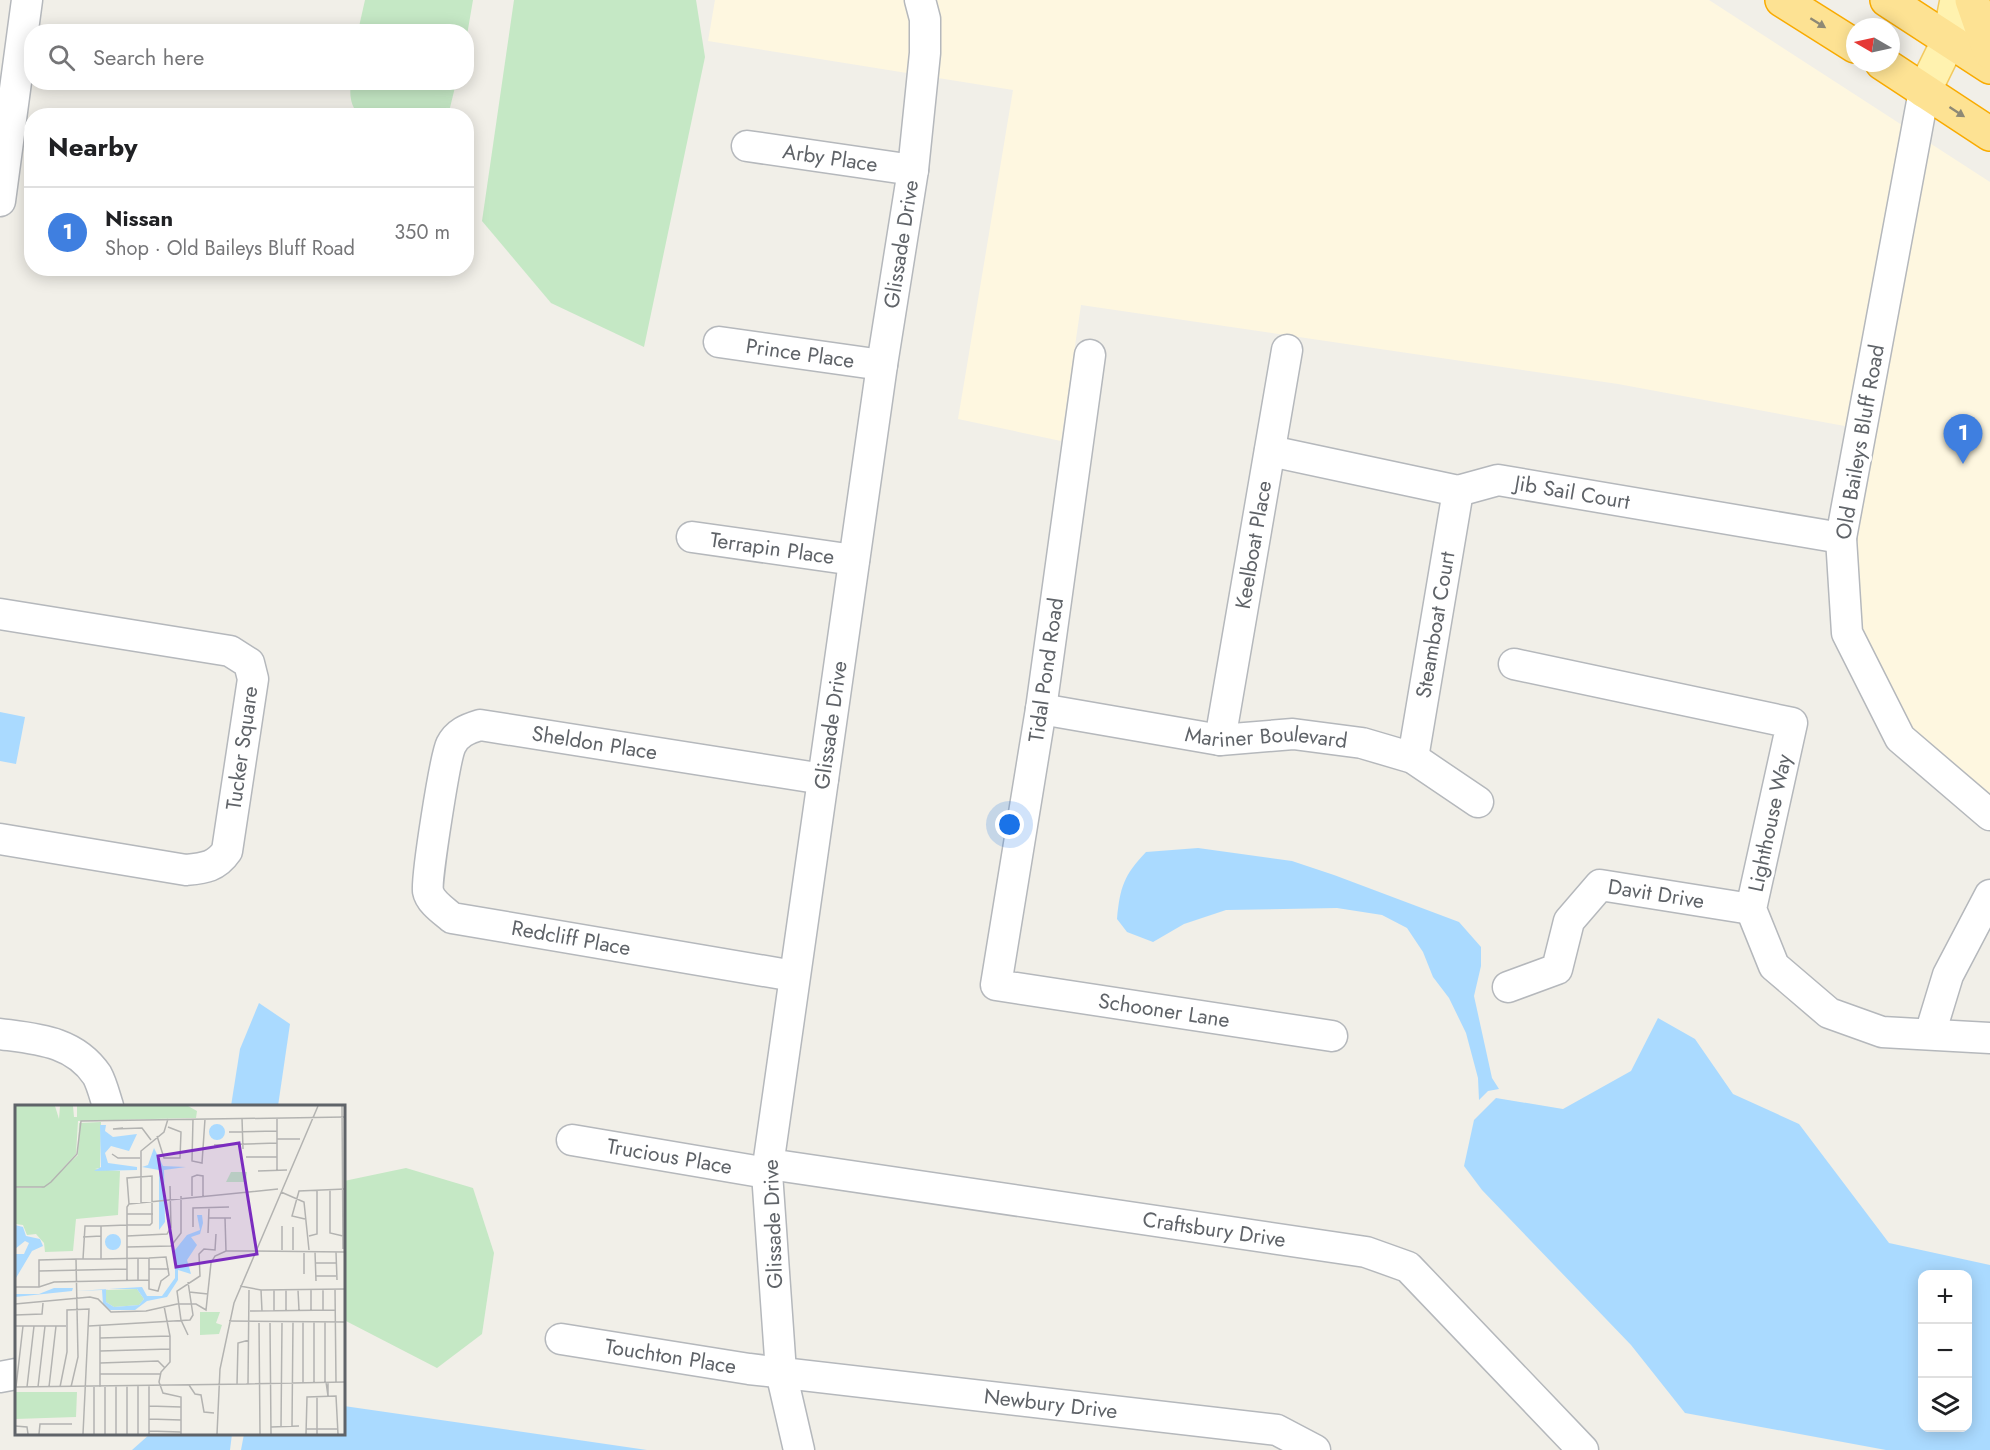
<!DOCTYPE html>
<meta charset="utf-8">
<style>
body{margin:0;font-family:Jost,sans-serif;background:#f6f6f6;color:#202124}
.controls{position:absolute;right:18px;bottom:18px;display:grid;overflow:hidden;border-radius:12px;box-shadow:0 3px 15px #0003}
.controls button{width:54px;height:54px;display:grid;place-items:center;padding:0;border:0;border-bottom:2px solid #e0e0e0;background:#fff;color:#202124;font:30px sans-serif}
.compass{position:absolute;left:1846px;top:18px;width:54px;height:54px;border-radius:50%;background:#fff;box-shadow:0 3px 15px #0003;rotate:279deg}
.you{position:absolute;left:1010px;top:825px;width:21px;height:21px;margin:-15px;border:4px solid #fff;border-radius:50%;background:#1a73e8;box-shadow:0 0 0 9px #1a73e833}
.badge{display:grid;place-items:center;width:39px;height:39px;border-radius:50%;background:#ea4335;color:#fff;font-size:20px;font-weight:700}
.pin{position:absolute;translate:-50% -50px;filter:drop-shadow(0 2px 3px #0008)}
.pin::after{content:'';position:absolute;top:32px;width:21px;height:18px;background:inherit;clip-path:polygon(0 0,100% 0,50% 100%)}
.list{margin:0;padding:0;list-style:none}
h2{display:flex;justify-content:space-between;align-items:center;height:78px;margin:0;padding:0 24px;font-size:26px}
h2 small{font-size:20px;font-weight:400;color:#757577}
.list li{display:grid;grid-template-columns:39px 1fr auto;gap:18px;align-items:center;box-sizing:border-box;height:90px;padding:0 24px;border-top:2px solid #e0e0e0}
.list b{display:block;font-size:22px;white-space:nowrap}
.list p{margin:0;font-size:20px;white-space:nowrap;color:#757577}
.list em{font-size:20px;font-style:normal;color:#757577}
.icon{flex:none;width:33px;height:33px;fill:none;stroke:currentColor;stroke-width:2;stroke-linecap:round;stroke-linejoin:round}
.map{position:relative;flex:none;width:1990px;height:1450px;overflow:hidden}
.search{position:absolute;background:#fff;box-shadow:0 3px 15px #0003;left:24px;top:24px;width:450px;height:66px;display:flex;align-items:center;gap:15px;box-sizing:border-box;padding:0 21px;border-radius:24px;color:#757577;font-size:22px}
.panel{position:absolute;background:#fff;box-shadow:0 3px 15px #0003;left:24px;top:108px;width:450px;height:168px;border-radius:24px}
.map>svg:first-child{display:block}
.commercial{fill:#fef7e0}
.green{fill:#c5e8c5}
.water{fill:#aadaff;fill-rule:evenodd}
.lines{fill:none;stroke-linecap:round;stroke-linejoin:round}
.minor-casing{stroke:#b5b8bc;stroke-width:33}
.major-casing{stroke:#f2c960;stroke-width:36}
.highway-casing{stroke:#f9ab00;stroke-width:36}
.minor{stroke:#fff;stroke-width:30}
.major{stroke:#fff2af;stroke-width:33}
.highway{stroke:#fde293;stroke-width:33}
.oneway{fill:#8e8975}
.labels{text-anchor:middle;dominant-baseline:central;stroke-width:6;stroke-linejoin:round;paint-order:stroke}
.street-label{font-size:21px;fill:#5f6368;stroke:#fff}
.inset-road{fill:none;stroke:#b3b3b1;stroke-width:1.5}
.view{fill:#7b2cbf;fill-opacity:0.15;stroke:#7b2cbf;stroke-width:3}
.inset-edge{fill:none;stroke:#5f6368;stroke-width:3}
</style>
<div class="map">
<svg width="1990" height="1450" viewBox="0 0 1990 1450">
<rect width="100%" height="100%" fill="#f1efe8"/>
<polygon class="commercial" points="715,0 1709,0 1990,182 1990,818 1899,723 1841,571 1861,429 1618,384 1081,305 1061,441 958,419 1013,90 708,41"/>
<g class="green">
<polygon points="365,0 473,0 467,35 466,32 358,31"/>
<polygon points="514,0 696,0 705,57 644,347 551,303 482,221"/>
<path d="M351,83v-1l105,1 -8,33 -89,-1c-8,-8 -10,-20 -8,-32z"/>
<polygon points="406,1168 473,1188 494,1253 482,1334 437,1368 344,1320 344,1181"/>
</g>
<g class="water">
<polygon points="0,712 25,717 16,764 0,761"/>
<path d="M1198,848l94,13 42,14 125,47 22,25v19l-7,30 18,82 7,11 -11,2 -9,9 -1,-22 -12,-45 -17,-35 -16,-21 -10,-25 -16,-24 -25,-13 -45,-7 -111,2 -42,14 -31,18 -26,-10 -10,-13c3,-32 7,-44 29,-67z"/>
<polygon points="259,1003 290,1024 278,1106 231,1106 240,1049"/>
<path d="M1658,1018l37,21 38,55 66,30 90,119 101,22v185h-104l-201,-37 -54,-68 -149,-155 -18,-24 10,-46 22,-22 67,11 68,-38zM1922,1274h46v154h-46z"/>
<polygon points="344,1406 647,1450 241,1450 244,1434 344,1434"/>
<polygon points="150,1434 232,1434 230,1450 132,1450"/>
</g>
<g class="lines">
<g class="minor-casing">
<g id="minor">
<polyline points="1924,91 1841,538 1847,633 1900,738 1990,815"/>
<path id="s1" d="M747,146l166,24"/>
<polyline points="0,201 27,0"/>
<path id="s2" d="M719,342l163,23"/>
<path id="s3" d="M1090,355l-49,354 -45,276 336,51"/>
<path id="s4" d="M1270,451l188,40 40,-11 343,58"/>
<path id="s5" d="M692,537l162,23"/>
<path d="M0,614l230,37 19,12 4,16 -26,172c-11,16 -22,17 -41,19l-186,-31"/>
<polyline points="1514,664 1792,723 1751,909 1774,966 1829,1013 1882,1032 1990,1038"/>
<path id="s6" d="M1041,709l179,31 73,-6 69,9 51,15 65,44"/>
<path id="s7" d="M1220,740l67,-390"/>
<path id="s8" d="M1413,758l45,-267"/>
<path id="s9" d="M794,976l-342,-58c-8,-7 -22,-16 -24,-27 -2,-12 17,-134 23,-146 6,-12 16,-16 29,-20l343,54"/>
<path id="s10" d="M1508,987l49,-18 12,-48 31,-36 151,24"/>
<path d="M0,1034c37,5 74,7 97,41 5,9 8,22 11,31"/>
<polyline points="1930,1034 1948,975 1990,895"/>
<path id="s11" d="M572,1140l195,33"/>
<path id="s12" d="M769,1164l597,88 42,15 175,183"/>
<path id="s13" d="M561,1339l188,30 528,61 38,20"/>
<polyline points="0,1377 16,1374"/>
<path id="s14" d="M799,1450l-18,-78 -14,-199 115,-808 31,-195 12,-117v-34l-5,-19"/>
</g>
</g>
<g class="major-casing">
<polyline id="major" points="1924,91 1949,40 1957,0"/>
</g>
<g class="highway-casing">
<g id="highway">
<polyline points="1782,0 1855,46"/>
<polyline points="1887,0 1990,67"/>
<polyline points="1972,0 1990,52"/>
<polyline points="1882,63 1990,134"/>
</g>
</g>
<use href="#minor" class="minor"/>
<use href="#major" class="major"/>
<use href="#highway" class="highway"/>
</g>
<defs><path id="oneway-solid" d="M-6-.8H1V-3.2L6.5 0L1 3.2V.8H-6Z" transform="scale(1.5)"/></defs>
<g class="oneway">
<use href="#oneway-solid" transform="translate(1818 23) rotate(32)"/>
<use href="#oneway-solid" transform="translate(1957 112) rotate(33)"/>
</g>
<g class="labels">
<g class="street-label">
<text stroke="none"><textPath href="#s1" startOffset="84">Arby Place</textPath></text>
<text stroke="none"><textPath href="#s14" startOffset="1218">Glissade Drive</textPath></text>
<text stroke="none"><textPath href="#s2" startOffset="82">Prince Place</textPath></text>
<text transform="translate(1860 442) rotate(-80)">Old Baileys Bluff Road</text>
<text stroke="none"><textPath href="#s4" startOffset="309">Jib Sail Court</textPath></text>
<text stroke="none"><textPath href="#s7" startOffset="198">Keelboat Place</textPath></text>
<text stroke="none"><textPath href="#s5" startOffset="81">Terrapin Place</textPath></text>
<text stroke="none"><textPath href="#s8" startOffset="135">Steamboat Court</textPath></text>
<text transform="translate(1046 670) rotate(-82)">Tidal Pond Road</text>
<text stroke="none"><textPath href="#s14" startOffset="732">Glissade Drive</textPath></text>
<text stroke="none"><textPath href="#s6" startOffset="228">Mariner Boulevard</textPath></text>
<text stroke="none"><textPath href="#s9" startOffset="684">Sheldon Place</textPath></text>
<text transform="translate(242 748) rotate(-82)">Tucker Square</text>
<text transform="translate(1770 823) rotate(-78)">Lighthouse Way</text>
<text stroke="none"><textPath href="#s10" startOffset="206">Davit Drive</textPath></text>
<text transform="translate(571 938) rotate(10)">Redcliff Place</text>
<text stroke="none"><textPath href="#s3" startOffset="807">Schooner Lane</textPath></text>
<text stroke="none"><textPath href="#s11" startOffset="99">Trucious Place</textPath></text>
<text transform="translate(773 1224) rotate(-92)">Glissade Drive</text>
<text stroke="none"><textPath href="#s12" startOffset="450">Craftsbury Drive</textPath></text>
<text stroke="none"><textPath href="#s13" startOffset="111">Touchton Place</textPath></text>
<text stroke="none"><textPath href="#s13" startOffset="494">Newbury Drive</textPath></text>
</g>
</g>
<g transform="translate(15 1105)">
<rect width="330" height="330" fill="#f1efe8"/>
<path d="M0,1h40l4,13 1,-13h13l1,11h3v-11h111l9,5 -1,7h-6l-112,3 -2,33 -31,33h-30zM86,17l-1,46 -5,1 25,2 -2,44 -42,4 -3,32 -28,1 -1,-9 -8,-9 -9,1 -4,-10 -8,-1v-36h26l37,-33 1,-32zM216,67h16l-1,10h-20zM122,184l7,10 -5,6 -25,2 -8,-5v-12zM185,207h20l-4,11 6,2 -3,9 -19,1zM0,287h62l-1,25 -61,2z" fill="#c5e8c5"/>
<path d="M194 27a8 8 0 1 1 16 0a8 8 0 1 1-16 0ZM85,20h6l-1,6 8,6 24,-3 -8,17 -18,-5 -6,7 3,10 29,4v3l-43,1 7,-4zM139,43l9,18 23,1 -22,3 1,52 -6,8v-60l-17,-3 6,-2zM182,110h5l1,8 -3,11 -9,3 6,8 -10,15 4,14 -13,-4v10l-11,17 -20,4 -12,9h-25l-7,-6 -1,-14 -26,1 66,-4 5,9h15l13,-18v-28l12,-15 13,-5zM122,184l7,10 -5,6 -25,2 -8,-5v-13zM0,120l8,2 3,9 14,3 3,7 -11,5 -16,27 -1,-24h9l5,-11 -4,-2 -10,8zM90 137a8 8 0 1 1 16 0a8 8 0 1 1-16 0ZM39,183h19l-1,3 -57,6v-3h24z" fill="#aadaff" fill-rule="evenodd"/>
<path class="inset-road" d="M327,1l1,143M227,13l1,31M178,14l-1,42 10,2 3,-44M108,23l-10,1 29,-1 9,12M214,27l48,-1M142,31l7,22h16l1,-26 -13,-5M262,34h23M199,40l63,-2M97,49l6,4h22M231,52h31M262,65v-52M243,66l29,-1M0,82h29l7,-5 26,-28 4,-33 264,-4M315,84v44l13,3M266,87l23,10 5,48M177,91v-19l5,-2 6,1v20M126,98v-52l23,-19 4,-13M114,99l149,-15M112,109h26M194,113h22M210,113l1,33M290,114l-13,-3 7,-25 46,-2M86,121v33M267,121v24M178,122v-19l36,-1M278,122v23M193,128l1,-25M112,131l40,-2 4,-7 -1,-41M294,131l8,-2v-44M68,132l18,-1M112,142l44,-1 10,-13v-37M236,146l94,1M300,147l1,29M321,147l1,28M289,148v21M68,154l2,-33h16l26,-1h23l2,-2v-47l-25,2 2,26 -2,3v73M301,158h20M134,164h20M24,166l88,-2M301,171h20M123,175v-22M225,181l21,4 84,-1M0,182h24l15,-5 95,-2M24,182v-27l37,-1h25l48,-1 17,-1 3,18 -8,6 -3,10 -9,-2v-31M296,184v21M308,184v21M320,184l1,93M246,185l1,21M259,185v21M271,185v20M283,185l1,20M174,187l19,2M0,199l75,-7 8,2 13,13 35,-1 31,-7h19l10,6 5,-47 4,-7 11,-5h25M149,201l6,30v26l-9,10 -2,10 4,11 18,4v37M235,206l85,-1M0,210l27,-1 1,-11M214,216l116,1M299,217v61M244,218l1,111M255,218l1,111M0,221h51M74,221l101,-6 3,-5 -5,-33M173,230l-7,-15 -4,-29 23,-15 -1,-22 5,-5 11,1 1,-16M85,233l70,-2M85,246l70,-2M85,258l58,-2 7,7M85,269h60M311,277l2,14v-14M288,278v-61M310,278v-61M231,279l99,-2M233,279l1,-94M174,280l6,9 6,1 3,17 10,1M222,280l1,-42 11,-3M123,281v48M134,281v48M0,282l233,-3M1,282l7,-61M12,282l7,-61M23,282l7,-61M34,282l7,-61M45,282l7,-35v-42l22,-1 -6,125M56,282l7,-30 -2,-98M85,282v-61M302,291v38M134,301l32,1M134,314l32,1M0,321l12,1 1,7M277,321l1,-104M256,322l28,-1M266,322l1,-104M291,324h32M134,326l32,1M24,329l1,-10h32M79,329v-47M90,329v-47M101,329v-48M112,329v-48M202,329l3,-65 14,-66 84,-197M291,329l1,-37 29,-1 2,38"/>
<path class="view" d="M224,38l18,111 -81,13 -18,-111z"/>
<rect width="330" height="330" class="inset-edge"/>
</g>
</svg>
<div class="controls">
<button>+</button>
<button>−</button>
<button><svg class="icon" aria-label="layers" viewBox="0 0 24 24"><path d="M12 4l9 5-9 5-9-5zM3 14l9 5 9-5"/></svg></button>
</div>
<svg class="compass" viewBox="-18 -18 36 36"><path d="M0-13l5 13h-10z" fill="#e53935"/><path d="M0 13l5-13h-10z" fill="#757577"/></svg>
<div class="you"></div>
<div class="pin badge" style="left:1963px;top:464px;background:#3f7fe0">1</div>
<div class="search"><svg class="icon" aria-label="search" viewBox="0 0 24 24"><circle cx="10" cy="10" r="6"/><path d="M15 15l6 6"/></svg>Search here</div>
<section class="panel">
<h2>Nearby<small></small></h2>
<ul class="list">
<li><span class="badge" style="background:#3f7fe0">1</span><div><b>Nissan</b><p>Shop · Old Baileys Bluff Road</p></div><em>350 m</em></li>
</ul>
</section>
</div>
